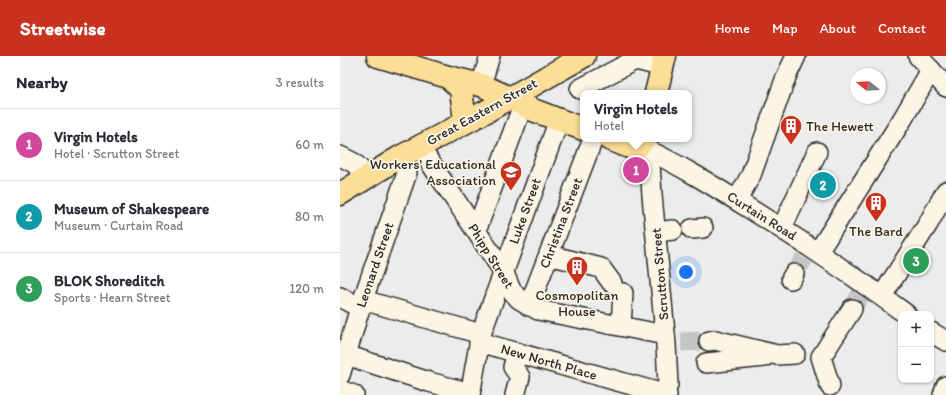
<!DOCTYPE html>
<meta charset="utf-8">
<style>
body{margin:0;font-family:Itim,sans-serif;background:#f7f7f7;color:#2b2b33}
.controls{position:absolute;right:12px;bottom:12px;display:grid;overflow:hidden;border-radius:8px;box-shadow:0 1px 3px #0004}
.controls button{width:36px;height:36px;display:grid;place-items:center;padding:0;border:0;border-bottom:1px solid #e1e1e2;background:#fff;color:#2b2b33;font:20px sans-serif}
.compass{position:absolute;left:510px;top:12px;width:36px;height:36px;border-radius:50%;background:#fff;box-shadow:0 1px 3px #0004;rotate:288deg}
.you{position:absolute;left:346px;top:216px;width:14px;height:14px;margin:-10px;border:3px solid #fff;border-radius:50%;background:#1a73e8;box-shadow:0 0 0 6px #1a73e833}
.badge{display:grid;place-items:center;width:26px;height:26px;border-radius:50%;background:#c8321e;color:#fff;font-size:13px;font-weight:700}
.pin{position:absolute;translate:-50% -50%;border:2px solid #fff;box-shadow:0 1px 4px #0006}
.popup{position:absolute;left:240px;top:34px;width:112px;height:52px;box-sizing:border-box;display:grid;place-content:center;border-radius:8px;background:#fff;filter:drop-shadow(0 1px 3px #0005);font-size:13px;white-space:nowrap;color:#7c7c81}
.popup b{font-size:15px;color:#2b2b33}
.popup::after{content:'';position:absolute;left:50%;top:100%;margin-left:-8px;border:8px solid transparent;border-top-color:#fff}
.list{margin:0;padding:0;list-style:none}
h2{display:flex;justify-content:space-between;align-items:center;height:52px;margin:0;padding:0 16px;font-size:17px}
h2 small{font-size:13px;font-weight:400;color:#7c7c81}
.list li{display:grid;grid-template-columns:26px 1fr auto;gap:12px;align-items:center;box-sizing:border-box;height:72px;padding:0 16px;border-top:1px solid #e1e1e2}
.list b{display:block;font-size:15px;white-space:nowrap}
.list p{margin:0;font-size:13px;white-space:nowrap;color:#7c7c81}
.list em{font-size:13px;font-style:normal;color:#7c7c81}
.map{position:relative;flex:none;width:606px;height:339px;overflow:hidden}
header{display:flex;align-items:center;gap:24px;box-sizing:border-box;height:56px;padding:0 20px;background:#c8321e;color:#fff}
header strong{font-size:19px}
nav{display:flex;gap:22px;margin-inline-start:auto;font-size:14px}
main{display:flex}
aside{flex:1;background:#fff}
.map>svg:first-child{display:block}
.lines{fill:none;stroke-linecap:round;stroke-linejoin:round}
.minor-tunnel{stroke:#c5c5c5;stroke-width:19;stroke-dasharray:19 10;stroke-linecap:butt}
.minor-casing{stroke:#2b2b2b;stroke-width:22}
.highway-casing{stroke:#2b2b2b;stroke-width:25}
.minor{stroke:#fcf5e5;stroke-width:19}
.highway{stroke:#fdde96;stroke-width:22}
.labels{text-anchor:middle;dominant-baseline:central;stroke-width:3.5;stroke-linejoin:round;paint-order:stroke}
.street-label{font-size:14px;fill:#2b2b2b;stroke:#fcf5e5}
.poi-label{font-size:14px;fill:#2b2b2b;stroke:#fcf5e5}
</style>
<header>
<strong>Streetwise</strong>
<nav><a>Home</a><a>Map</a><a>About</a><a>Contact</a></nav>
</header>
<main>
<aside>
<h2>Nearby<small>3 results</small></h2>
<ul class="list">
<li><span class="badge" style="background:#d1479c">1</span><div><b>Virgin Hotels</b><p>Hotel · Scrutton Street</p></div><em>60 m</em></li>
<li><span class="badge" style="background:#0f9aa8">2</span><div><b>Museum of Shakespeare</b><p>Museum · Curtain Road</p></div><em>80 m</em></li>
<li><span class="badge" style="background:#2e9e5b">3</span><div><b>BLOK Shoreditch</b><p>Sports · Hearn Street</p></div><em>120 m</em></li>
</ul>
</aside>
<div class="map">
<svg width="606" height="339" viewBox="0 0 606 339">
<rect width="100%" height="100%" fill="#ebecec"/>
<filter id="ink" filterUnits="userSpaceOnUse"><feTurbulence type="fractalNoise" baseFrequency=".025" numOctaves="2"/><feDisplacementMap in="SourceGraphic" scale="8" xChannelSelector="R" yChannelSelector="G"/><feConvolveMatrix kernelMatrix="1 2 1 2 8 2 1 2 1" color-interpolation-filters="sRGB"/></filter>
<g filter="url(#ink)">
<g class="lines">
<g class="minor-tunnel">
<polyline points="454,218 465,201"/>
<polyline points="512,253 521,238"/>
<polyline points="341,286 369,285"/>
</g>
<g class="minor-casing">
<g id="minor">
<polyline points="578,0 606,31"/>
<polyline points="141,29 150,0"/>
<path d="M240,33l55,-29c9,1 18,5 27,7"/>
<polyline points="79,90 163,215 171,234 179,243 198,254 325,279"/>
<path d="M299,90c38,17 73,39 108,61 55,34 107,69 159,107"/>
<polyline points="313,97 310,109 312,139 326,288 328,329 324,339"/>
<polyline points="0,100 14,107 28,121"/>
<polyline points="397,144 411,119 446,21 456,0"/>
<polyline points="134,171 139,167 183,49"/>
<polyline points="442,172 477,96"/>
<polyline points="352,173 363,172"/>
<polyline points="316,176 333,174"/>
<polyline points="478,196 562,64 591,14"/>
<polyline points="209,199 261,212 272,227"/>
<polyline points="451,223 454,218"/>
<polyline points="542,240 588,168 606,135"/>
<polyline points="0,241 20,252"/>
<polyline points="23,244 141,278"/>
<polyline points="189,250 253,83"/>
<polyline points="281,270 283,237"/>
<polyline points="591,276 606,285"/>
<polyline points="369,285 375,284 437,299 455,298"/>
<polyline points="139,286 327,339"/>
<polyline points="6,299 89,326 130,337"/>
<polyline points="366,307 424,301"/>
<polyline points="0,319 20,252 67,117 60,101"/>
<polyline points="490,330 481,301 512,253"/>
<polyline points="0,334 14,339"/>
<polyline points="130,339 141,278 219,64"/>
<polyline points="175,339 180,321 173,311 177,297"/>
<polyline points="603,339 606,330"/>
</g>
</g>
<g class="highway-casing">
<g id="highway">
<polyline points="38,0 108,21 141,29 170,42 193,54 243,73"/>
<polyline points="108,21 121,33 125,66"/>
<polyline points="316,37 325,0"/>
<polyline points="269,83 292,92 299,90 304,83"/>
<polyline points="0,138 60,101 145,56 244,0"/>
</g>
</g>
<use href="#minor" class="minor"/>
<use href="#highway" class="highway"/>
</g>
</g>
<defs>
<g id="building-pin" transform="scale(1.15)"><path d="M0 17L-7.5 6A9.5 9.5 0 1 1 7.5 6Z" fill="#c8321e" stroke="#fcf5e5"/><path d="M-4-6H4V6H1V3H-1V6H-4ZM-2.5-4.3h1.7v1.8h-1.7ZM.8-4.3h1.7v1.8H.8ZM-2.5-1h1.7V.8h-1.7ZM.8-1h1.7V.8H.8Z" fill="#fff"/></g>
<g id="university-pin" transform="scale(1.15)"><path d="M0 17L-7.5 6A9.5 9.5 0 1 1 7.5 6Z" fill="#c8321e" stroke="#fcf5e5"/><path d="M0-5L7-2L0 1L-7-2ZM-4 1L0 2.5L4 1V4Q0 6-4 4Z" fill="#fff"/></g>
</defs>
<g fill-rule="evenodd">
<use href="#building-pin" x="451" y="70"/>
<use href="#university-pin" x="171" y="116"/>
<use href="#building-pin" x="536" y="147"/>
<use href="#building-pin" x="237" y="211"/>
</g>
<g class="labels">
<g class="street-label">
<text transform="translate(142 56) rotate(-29)">Great Eastern Street</text>
<text transform="translate(185 155) rotate(-70)">Luke Street</text>
<text transform="translate(422 160) rotate(32)">Curtain Road</text>
<text transform="translate(221 167) rotate(-69)">Christina Street</text>
<text transform="translate(151 200) rotate(58)">Phipp Street</text>
<text transform="translate(35 209) rotate(-71)">Leonard Street</text>
<text transform="translate(320 218) rotate(-95)">Scrutton Street</text>
<text transform="translate(209 306) rotate(16)">New North Place</text>
</g>
<g class="poi-label">
<text x="466" y="70" text-anchor="start">The Hewett</text>
<text x="156" y="108" text-anchor="end">Workers' Educational<tspan x="156" dy="16">Association</tspan></text>
<text x="536" y="175">The Bard</text>
<text x="237" y="239">Cosmopolitan<tspan x="237" dy="16">House</tspan></text>
</g>
</g>
</svg>
<div class="controls">
<button>+</button>
<button>−</button>
</div>
<svg class="compass" viewBox="-18 -18 36 36"><path d="M0-13l5 13h-10z" fill="#e53935"/><path d="M0 13l5-13h-10z" fill="#7c7c81"/></svg>
<div class="you"></div>
<div class="pin badge" style="left:296px;top:114px;background:#d1479c">1</div>
<div class="popup"><b>Virgin Hotels</b>Hotel</div>
<div class="pin badge" style="left:483px;top:129px;background:#0f9aa8">2</div>
<div class="pin badge" style="left:576px;top:205px;background:#2e9e5b">3</div>
</div>
</main>
